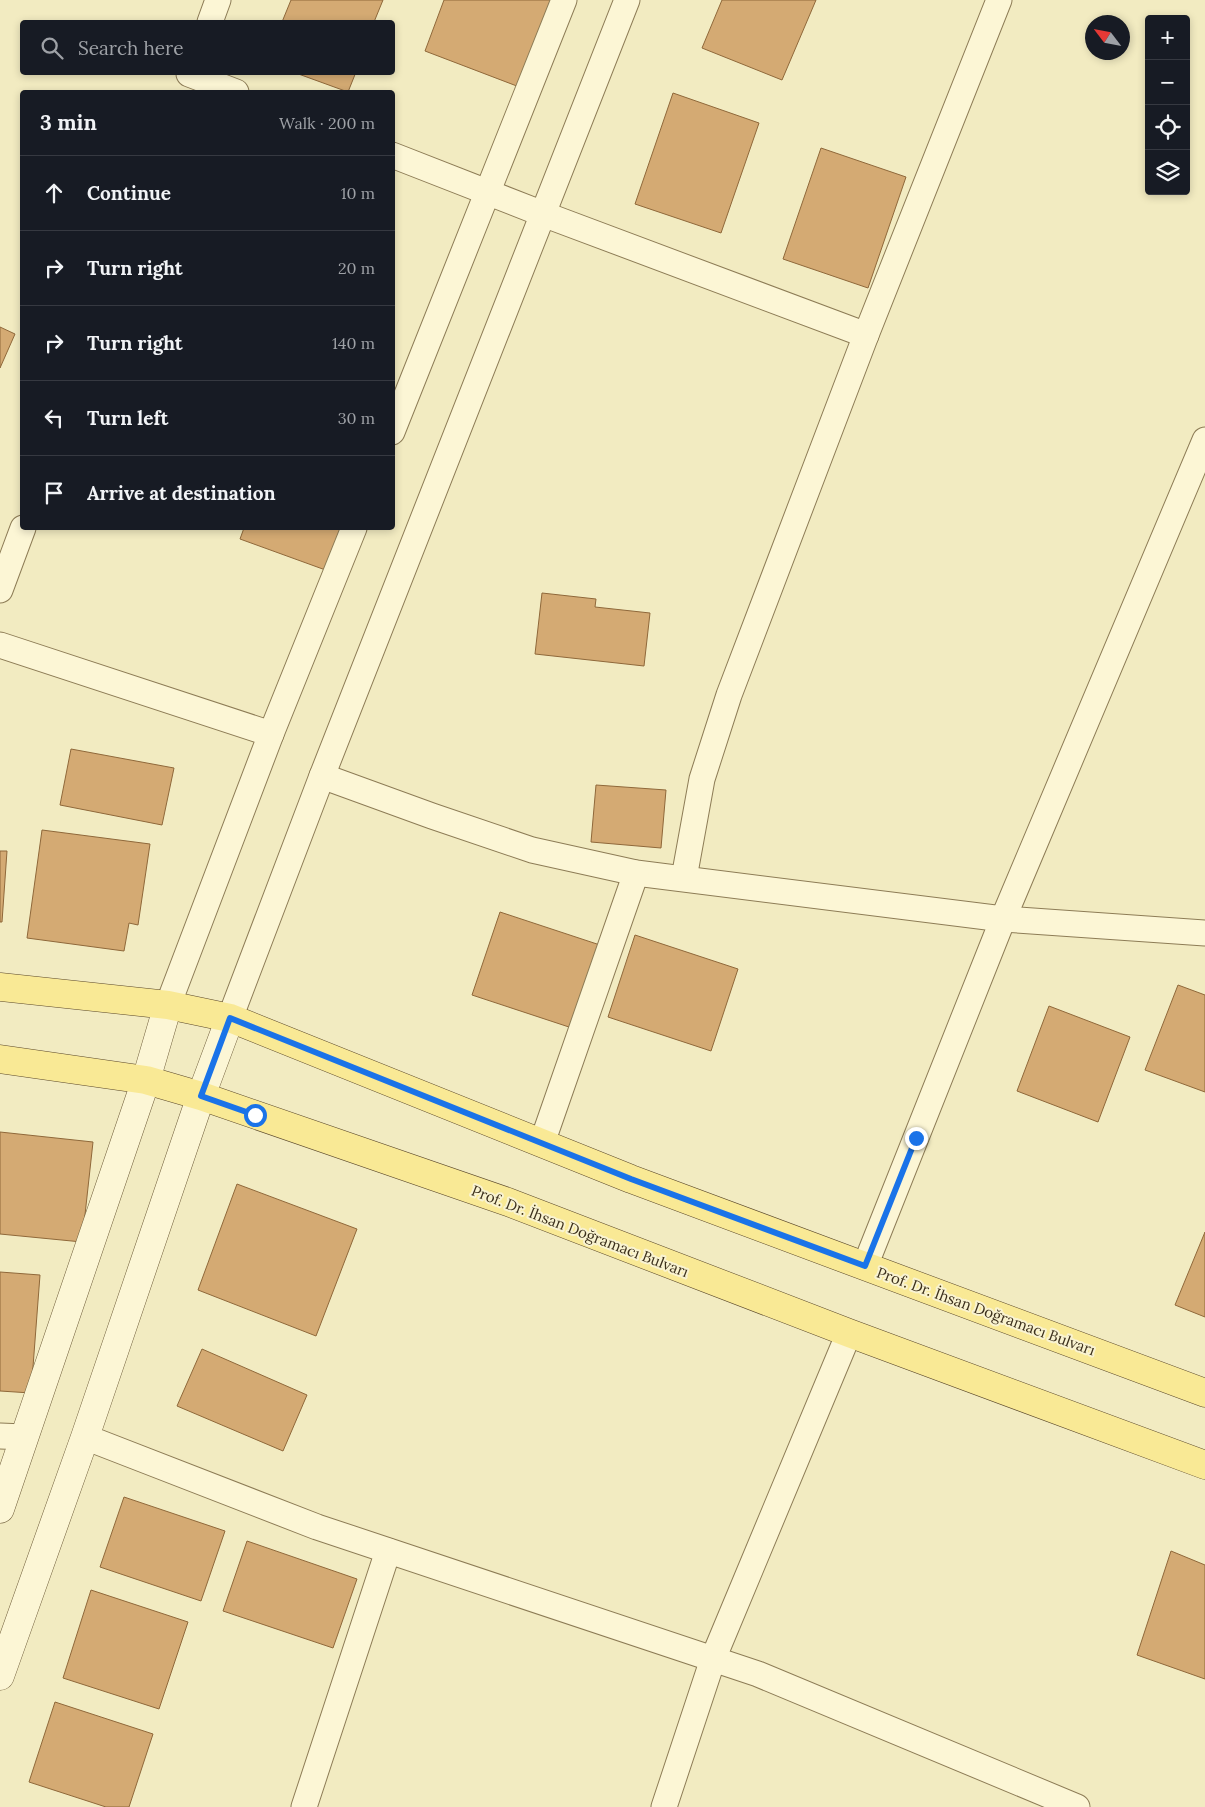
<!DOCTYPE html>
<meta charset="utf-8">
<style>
body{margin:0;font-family:Lora,serif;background:#242831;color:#f1f3f6}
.controls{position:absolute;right:15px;top:15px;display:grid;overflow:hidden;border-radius:5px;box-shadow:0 2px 8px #0003}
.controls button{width:45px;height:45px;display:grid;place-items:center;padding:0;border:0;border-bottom:1px solid #363941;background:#171b24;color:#f1f3f6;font:25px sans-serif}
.compass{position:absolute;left:1085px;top:15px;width:45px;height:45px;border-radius:50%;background:#171b24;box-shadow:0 2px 8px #0003;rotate:302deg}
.stop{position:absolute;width:15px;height:15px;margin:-11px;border:4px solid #1a73e8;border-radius:50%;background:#fff}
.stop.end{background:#1a73e8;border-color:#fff;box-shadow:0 1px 5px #0008}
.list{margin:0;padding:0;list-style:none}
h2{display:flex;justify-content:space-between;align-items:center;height:65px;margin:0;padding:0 20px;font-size:21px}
h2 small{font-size:16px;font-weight:400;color:#9ea1a6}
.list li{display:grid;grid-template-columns:32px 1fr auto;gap:15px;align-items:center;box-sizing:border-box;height:75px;padding:0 20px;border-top:1px solid #363941}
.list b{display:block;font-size:19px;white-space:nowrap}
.list em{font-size:16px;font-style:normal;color:#9ea1a6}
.icon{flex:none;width:28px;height:28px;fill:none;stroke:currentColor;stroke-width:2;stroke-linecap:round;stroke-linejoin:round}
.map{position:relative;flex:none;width:1205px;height:1807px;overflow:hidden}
.search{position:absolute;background:#171b24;box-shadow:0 2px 8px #0003;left:20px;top:20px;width:375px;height:55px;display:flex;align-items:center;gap:12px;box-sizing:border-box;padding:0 18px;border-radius:5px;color:#9ea1a6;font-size:19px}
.panel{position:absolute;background:#171b24;box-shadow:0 2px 8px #0003;left:20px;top:90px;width:375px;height:440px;border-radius:5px}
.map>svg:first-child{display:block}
.building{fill:#d4aa73;stroke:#8f683a}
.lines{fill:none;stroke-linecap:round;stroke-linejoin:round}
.street-casing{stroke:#8d7c56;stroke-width:27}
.secondary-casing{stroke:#6f5d3a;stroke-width:29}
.primary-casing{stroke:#5b482b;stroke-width:29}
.street{stroke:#fcf6d5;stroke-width:25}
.secondary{stroke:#fcf6d5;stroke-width:28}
.primary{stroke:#f9e995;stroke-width:28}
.route{stroke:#1a73e8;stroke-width:6}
.labels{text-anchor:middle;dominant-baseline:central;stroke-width:4;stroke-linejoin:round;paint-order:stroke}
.street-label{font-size:15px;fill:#3c301c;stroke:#f9f3d1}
</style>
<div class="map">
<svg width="1205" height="1807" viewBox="0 0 1205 1807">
<rect width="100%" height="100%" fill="#f2ebc1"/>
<g class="building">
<polygon points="291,0 383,0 374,22 282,22"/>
<polygon points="444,0 555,0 522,88 425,51"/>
<polygon points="722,0 816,0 782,80 702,48"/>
<polygon points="293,72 356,72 348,92"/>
<polygon points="673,93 759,123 721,233 635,204"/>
<polygon points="821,148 906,177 868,288 783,259"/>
<polygon points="0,327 15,334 0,368"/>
<polygon points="244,528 347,528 331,572 240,539"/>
<polygon points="542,593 596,599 595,607 650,613 644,666 535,654"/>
<polygon points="71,749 174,768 162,825 60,805"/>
<polygon points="596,785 666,790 661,848 591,842"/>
<polygon points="42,830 150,844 138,925 129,923 124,951 27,938"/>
<polygon points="0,851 7,851 2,922 0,922"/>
<polygon points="500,912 603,946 575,1029 472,995"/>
<polygon points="635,935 738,969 711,1051 608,1017"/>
<polygon points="1178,985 1205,995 1205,1092 1145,1070"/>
<polygon points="1049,1006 1130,1037 1098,1122 1017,1091"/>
<polygon points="0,1132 93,1142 82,1242 0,1234"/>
<polygon points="237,1184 357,1229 316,1336 198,1290"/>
<polygon points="1205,1232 1205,1317 1175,1305"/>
<polygon points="0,1272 40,1275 31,1393 0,1391"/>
<polygon points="202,1349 307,1395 283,1451 177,1406"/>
<polygon points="124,1497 225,1531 201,1601 100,1567"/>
<polygon points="247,1541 357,1579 333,1648 223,1611"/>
<polygon points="1171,1551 1205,1565 1205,1679 1137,1655"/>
<polygon points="91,1590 188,1622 159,1709 63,1678"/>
<polygon points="55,1702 153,1734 129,1807 106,1807 29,1782"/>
</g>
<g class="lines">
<g class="street-casing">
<g id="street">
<polyline points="210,22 218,0"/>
<polyline points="189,74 236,92"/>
<polyline points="392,155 543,214 866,335"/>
<polyline points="392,432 564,0"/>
<polyline points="0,590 23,528"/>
<polyline points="0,645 271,734"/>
<polyline points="322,776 432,816 532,850 636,873 1003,919 1205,933"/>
<polyline points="684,878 702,779 729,695 866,335 999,0"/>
<polyline points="168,1005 271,734 354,528"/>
<polyline points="230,1018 322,776 627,0"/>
<polyline points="542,1143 636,873"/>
<polyline points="865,1266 1003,919 1205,440"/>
<polyline points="0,1436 24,1437"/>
<polyline points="85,1437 317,1527 758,1674 1077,1807"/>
<polyline points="304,1807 388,1551"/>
<polyline points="664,1807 713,1659 849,1333"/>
</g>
</g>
<g class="secondary-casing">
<g id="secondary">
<polyline points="0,1509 146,1080 168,1005"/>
<polyline points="0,1676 85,1437 201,1096 230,1018"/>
</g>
</g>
<g class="primary-casing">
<g id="primary">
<polyline points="0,987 168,1005 230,1018 631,1179 1205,1393"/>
<polyline points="0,1059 146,1080 201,1096 508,1202 849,1333 1205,1465"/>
</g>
</g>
<use href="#street" class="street"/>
<use href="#secondary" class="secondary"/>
<use href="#primary" class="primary"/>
</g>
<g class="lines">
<polyline class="route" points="255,1115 201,1096 230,1018 631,1179 865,1266 916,1138"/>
</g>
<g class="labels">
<g class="street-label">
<text transform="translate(580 1231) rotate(21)">Prof. Dr. İhsan Doğramacı Bulvarı</text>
<text transform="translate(986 1311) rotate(20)">Prof. Dr. İhsan Doğramacı Bulvarı</text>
</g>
</g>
</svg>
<div class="controls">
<button>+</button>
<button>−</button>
<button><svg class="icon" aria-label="locate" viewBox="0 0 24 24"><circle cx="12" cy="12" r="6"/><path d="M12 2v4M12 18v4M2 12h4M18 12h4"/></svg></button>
<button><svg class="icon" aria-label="layers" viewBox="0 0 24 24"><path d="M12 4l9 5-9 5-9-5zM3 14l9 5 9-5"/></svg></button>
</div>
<svg class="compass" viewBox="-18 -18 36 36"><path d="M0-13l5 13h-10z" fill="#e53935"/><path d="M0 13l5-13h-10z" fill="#9ea1a6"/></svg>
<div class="stop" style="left:255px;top:1115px"></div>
<div class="stop end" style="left:916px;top:1138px"></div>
<div class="search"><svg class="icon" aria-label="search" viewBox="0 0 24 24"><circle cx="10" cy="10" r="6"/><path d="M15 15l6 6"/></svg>Search here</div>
<section class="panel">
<h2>3 min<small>Walk · 200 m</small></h2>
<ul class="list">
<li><svg class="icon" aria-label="ahead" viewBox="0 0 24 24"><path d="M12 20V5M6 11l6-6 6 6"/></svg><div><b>Continue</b></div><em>10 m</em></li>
<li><svg class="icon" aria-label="right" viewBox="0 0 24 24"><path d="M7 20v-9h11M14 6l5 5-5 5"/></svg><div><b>Turn right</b></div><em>20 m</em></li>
<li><svg class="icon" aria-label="right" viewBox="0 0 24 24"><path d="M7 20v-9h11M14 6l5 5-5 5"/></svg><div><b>Turn right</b></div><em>140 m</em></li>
<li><svg class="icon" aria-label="left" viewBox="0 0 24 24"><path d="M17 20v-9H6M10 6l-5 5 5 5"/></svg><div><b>Turn left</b></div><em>30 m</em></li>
<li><svg class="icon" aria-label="arrive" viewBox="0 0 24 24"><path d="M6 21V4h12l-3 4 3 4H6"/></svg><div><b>Arrive at destination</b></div></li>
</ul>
</section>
</div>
